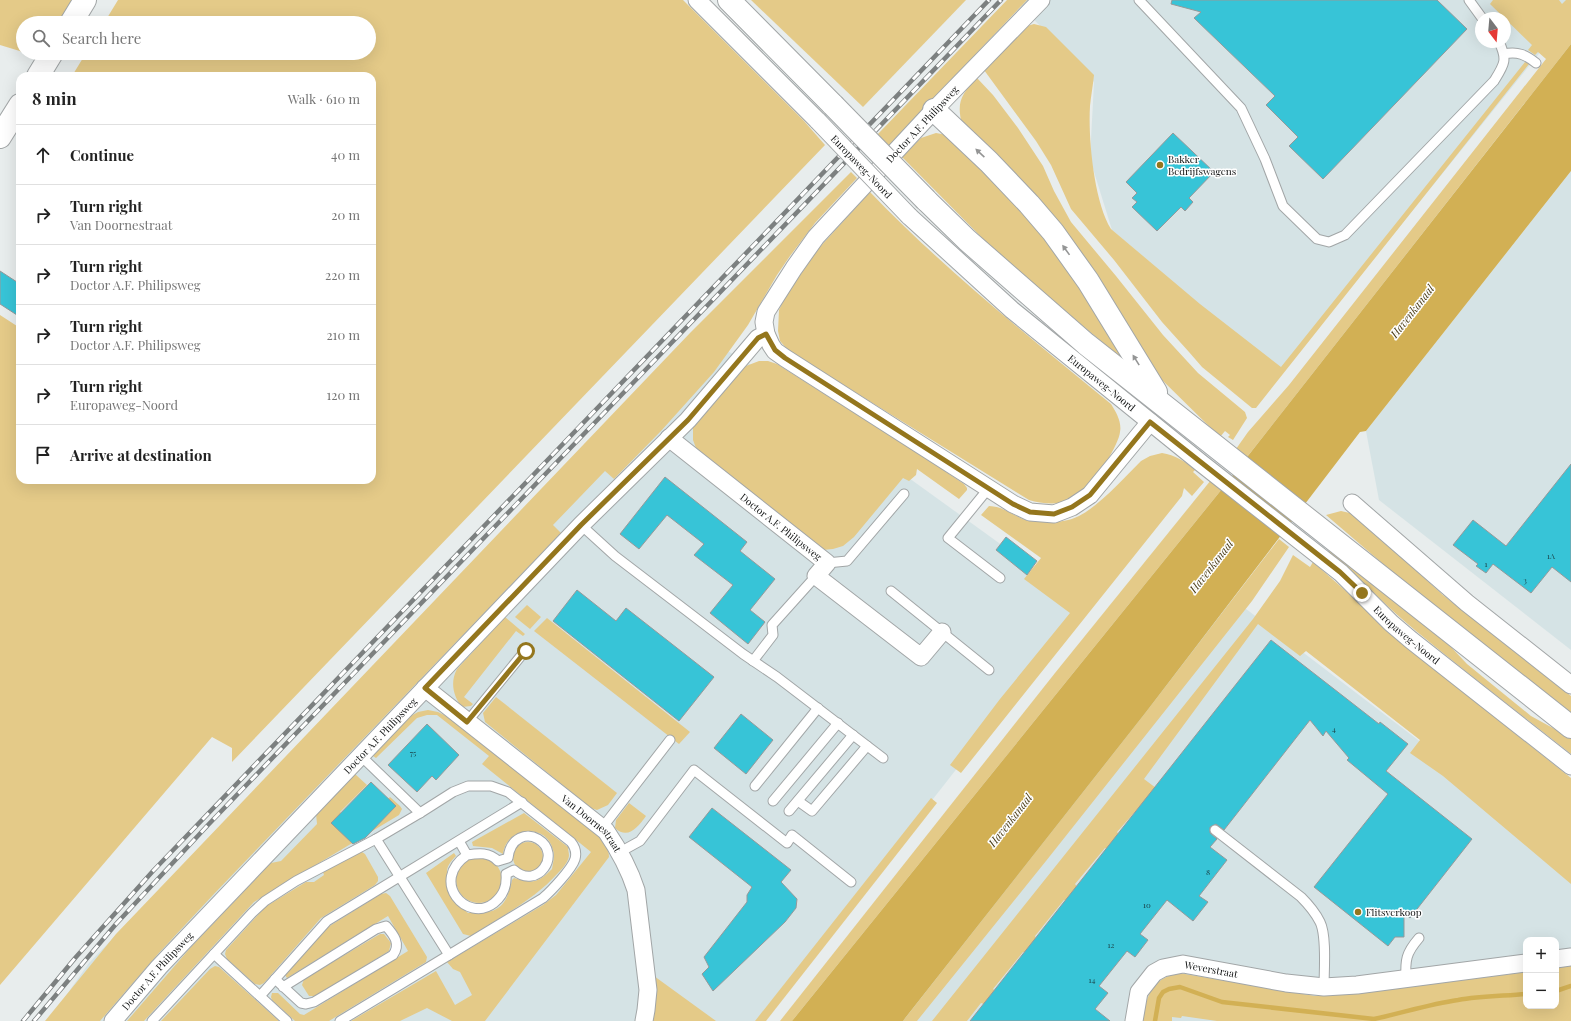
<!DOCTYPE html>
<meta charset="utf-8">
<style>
body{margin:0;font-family:"Playfair Display",serif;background:#f2f2f2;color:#222}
.controls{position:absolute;right:12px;bottom:12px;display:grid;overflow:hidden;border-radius:8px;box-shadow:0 4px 16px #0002}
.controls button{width:36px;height:36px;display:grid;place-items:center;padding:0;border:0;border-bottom:1px solid #e0e0e0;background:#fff;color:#222;font:20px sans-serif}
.compass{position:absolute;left:1475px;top:12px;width:36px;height:36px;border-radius:50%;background:#fff;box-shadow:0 4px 16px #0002;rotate:164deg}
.stop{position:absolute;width:12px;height:12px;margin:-9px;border:3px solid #94761d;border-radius:50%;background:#fff}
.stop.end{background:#94761d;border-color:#fff;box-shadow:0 1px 4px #0008}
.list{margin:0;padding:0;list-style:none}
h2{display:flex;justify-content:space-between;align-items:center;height:52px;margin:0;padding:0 16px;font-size:17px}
h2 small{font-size:13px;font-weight:400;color:#767676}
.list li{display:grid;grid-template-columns:26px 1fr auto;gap:12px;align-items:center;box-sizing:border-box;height:60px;padding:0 16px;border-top:1px solid #e0e0e0}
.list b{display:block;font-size:15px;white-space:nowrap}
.list p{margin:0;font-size:13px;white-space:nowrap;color:#767676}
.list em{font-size:13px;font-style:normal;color:#767676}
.icon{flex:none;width:22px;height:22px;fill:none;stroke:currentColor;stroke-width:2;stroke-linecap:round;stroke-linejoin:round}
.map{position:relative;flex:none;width:1571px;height:1021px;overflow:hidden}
.search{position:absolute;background:#fff;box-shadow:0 4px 16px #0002;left:16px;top:16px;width:360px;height:44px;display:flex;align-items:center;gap:10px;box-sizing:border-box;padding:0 14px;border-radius:22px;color:#767676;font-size:15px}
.panel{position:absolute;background:#fff;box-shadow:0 4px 16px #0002;left:16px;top:72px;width:360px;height:412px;border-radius:12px}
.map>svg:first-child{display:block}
.built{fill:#d5e3e5;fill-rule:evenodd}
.green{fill:#e4ca88}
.water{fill:#d2b054}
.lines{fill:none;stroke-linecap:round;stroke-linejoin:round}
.stream{stroke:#d2b054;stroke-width:4.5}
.building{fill:#37c4d7;stroke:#95999a}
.lane-casing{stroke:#a2a6a7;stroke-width:11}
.street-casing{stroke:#a2a6a7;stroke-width:19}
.secondary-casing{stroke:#a2a6a7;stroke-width:24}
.lane{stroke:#fff;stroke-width:9}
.street{stroke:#fff;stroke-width:17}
.secondary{stroke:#fff;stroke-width:22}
.rail-casing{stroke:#7c8080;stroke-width:4.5}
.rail{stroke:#fff;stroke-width:3;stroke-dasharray:9;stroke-linecap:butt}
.street-bridge-casing{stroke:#a2a6a7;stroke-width:19;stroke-linecap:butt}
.secondary-bridge-casing{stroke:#a2a6a7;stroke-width:24;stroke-linecap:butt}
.street-bridge{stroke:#fff;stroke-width:17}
.secondary-bridge{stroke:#fff;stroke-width:22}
.oneway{fill:#949595}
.route{stroke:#94761d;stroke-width:5}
.poi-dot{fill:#94761d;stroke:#fff;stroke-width:1.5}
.labels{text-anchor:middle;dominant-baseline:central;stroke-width:3;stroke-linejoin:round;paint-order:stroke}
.number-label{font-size:8px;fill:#1a3f44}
.street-label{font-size:10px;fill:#111313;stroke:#fff}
.poi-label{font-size:10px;fill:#111313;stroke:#fff;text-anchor:start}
.water-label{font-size:11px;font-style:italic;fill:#493b14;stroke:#fff}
</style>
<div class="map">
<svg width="1571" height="1021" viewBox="0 0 1571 1021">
<rect width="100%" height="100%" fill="#e8eded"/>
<g class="built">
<path d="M1019,0h552v14l-290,360 -169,-144 -22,-71 4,-77 -77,-80zM1481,18h24v24h-24z"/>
<polygon points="1571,171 1571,650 1379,500 1366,431"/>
<polygon points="697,333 755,367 1085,605 759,1021 48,1021 89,963"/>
<path d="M1233,599l336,256 2,4v162h-668zM1526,940h30v66h-30z"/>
</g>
<g class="green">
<polygon points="0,0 80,0 66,23 23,23 23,52 0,45"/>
<polygon points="118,0 683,0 804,121 825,145 232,762 232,748 212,737 0,985 0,315 20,328 20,480 372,480 372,76 72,76 86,53 369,53 369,23 104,23"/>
<polygon points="751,0 966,0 863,107"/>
<polygon points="1007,0 1027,0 897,137 890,147 877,135"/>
<polygon points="1493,0 1559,0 1562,4 1566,0 1571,0 1571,44 1247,457 1236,449 1248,432 1289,385 1546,59 1538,52 1535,55 1528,50 1532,45 1490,4"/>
<path d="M1034,24l12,3 48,48c-1,10 -3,21 -4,31 -2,32 4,96 21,123l89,75 81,63 244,-305 4,2 -273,344h-4l-50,-41 -13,-15 -27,-30 -48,-62 -43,-51 -20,-44 -15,-24 -52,-71 43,-44z"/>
<path d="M977,78l16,17 25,33 25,38 11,25 17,31 45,54 47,59 35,38 47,39 2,6 -14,22 -5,-3 2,-2 -5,-4 -5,6 -61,-60 -197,-253c-6,-22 0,-31 15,-46z"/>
<polygon points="936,133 947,135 1036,222 1133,368 1002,258 902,157 921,138"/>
<polygon points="851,172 857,178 815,223 790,256 777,275 748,325 714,372 661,431 614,479 605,471 553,525 561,533 213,895 158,954 100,1021 45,1021 116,934 690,333"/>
<path d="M870,192c74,77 158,144 241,212 5,8 11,18 9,28 -1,12 -23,47 -32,56 -3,3 -10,8 -14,10 -14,8 -31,6 -45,2l-192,-119 -50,-32 -7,-8 -2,-10 1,-21 7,-15 33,-47z"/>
<polygon points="759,361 768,361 777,364 921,455 964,484 967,488 967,490 959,499 917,469 916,475 909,481 903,478 854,537 843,546 833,549 822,550 696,448 693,440 693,427 740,370 746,366"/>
<path d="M1162,453c13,2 23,8 33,17l-2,2 11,10 -12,14 -8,-8 -2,8 -221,277 -11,-8 50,-66 70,-86 -46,-34 17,-21 -60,-43 8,-9c19,1 26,13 42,15 16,2 34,2 48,-5 20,-10 46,-39 62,-55l9,-5z"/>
<polygon points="1211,480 1222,489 792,1021 780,1021 1055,673"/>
<polygon points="1341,511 1354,514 1443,595 1571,696 1571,715 1424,599 1326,515"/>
<polygon points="1279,539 1289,547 1252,601 1046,861 917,1021 903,1021 1146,712"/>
<path d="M1331,547l104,83 32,34 64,52 40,22v16c-52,-41 -104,-81 -155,-123 -30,-25 -58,-54 -88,-79z"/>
<polygon points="1293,555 1310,567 1313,562 1356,600 1384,629 1571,778 1571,884 1443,776 1410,753 1420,740 1306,651 1300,656 1258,624 1144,779 1156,788 1117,832 1119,835 1108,849 1105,848 1075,884 1077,887 1067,901 1064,900 1035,936 1036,939 1025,952 1023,952 993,989 995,991 984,1004 981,1003 967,1021 932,1021 1253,619 1280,581"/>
<polygon points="527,605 541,617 530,629 515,617"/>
<path d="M505,617l20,17 -2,2 -7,-5 -52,66 9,7 -2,2 -9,1c-9,-11 -12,-25 -5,-38z"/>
<polygon points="547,618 690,732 679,744 534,631"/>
<polygon points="496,697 617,793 608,805 597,810 591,808 485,722 483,713"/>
<path d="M428,710l10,2 10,5 150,119c6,7 11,12 11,21l-124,164h-33l-25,-13 -27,13h-49l85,-50 19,34 17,-10 -12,-23 -7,-3 -6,-7 96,-57 13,-10 35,-43 -109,-88 7,-8 -52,-41h-10l-10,3 -41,40 -3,-2 36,-39 9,-5z"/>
<polygon points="355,774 367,785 340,812 358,829 390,797 400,806 402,809 399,815 254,902 144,1021 127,1021 191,947 271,863 281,861 317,824 316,813"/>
<polygon points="931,798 937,803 766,1021 755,1021"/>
<path d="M629,803l17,13c-8,11 -18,24 -31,12l1,-8z"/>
<path d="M524,813l44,34c0,3 1,6 1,9 -1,6 -6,12 -10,16 -25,28 -57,44 -88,64l-8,-2 -37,-61 28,-20 2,3c-4,4 -9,9 -9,16 -1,13 12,33 21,41 29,1 38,-4 44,-33l2,-2c19,6 24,5 38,-9 1,-6 3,-13 1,-19 -6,-27 -47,-24 -50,4l-11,-6 -19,-2 -1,-4z"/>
<circle cx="528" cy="857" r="15"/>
<polygon points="362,852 365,854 378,877 378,881 375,885 321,918 264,983 260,985 255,984 227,959 225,954 226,950 265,907 306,882 314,882 324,875 323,872 356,853"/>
<circle cx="479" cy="880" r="23"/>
<polygon points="386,893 390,896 427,957 426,962 329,1021 295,1021 272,1000 271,997 272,993 278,993 300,1014 304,1015 408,951 388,916 287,978 285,975 328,927 381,894"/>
<polygon points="380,934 384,934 391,943 389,951 316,996 309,996 302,985 304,979"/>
<polygon points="215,966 219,967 279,1021 161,1021 210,969"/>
<path d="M1571,966v55h-354l-35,-5 -1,2 -9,-1v4h-30c5,-26 9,-42 37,-48l136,23 47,-3 164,-21v34h30v-38z"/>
<path d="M654,976l62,45h-64c4,-15 4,-29 2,-45z"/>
</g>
<polygon class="water" points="1571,44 1571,171 1366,431 1360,432 1146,712 906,1017 903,1021 792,1021 1222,489"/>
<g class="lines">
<g class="stream">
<polyline points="1556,991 1571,986"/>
<path d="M1155,1021l4,-23 4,-6 6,-3 11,-2 42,15 152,17c28,-6 56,-15 84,-19 22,-4 46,-4 68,-6"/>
</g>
</g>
<g class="building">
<polygon points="1172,0 1437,0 1467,29 1323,179 1289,146 1298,137 1266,105 1275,96 1194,18 1201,12 1171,4"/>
<polygon points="1173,133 1214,172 1189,198 1193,202 1185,211 1181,207 1157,231 1132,207 1137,202 1132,198 1137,193 1126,182"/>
<polygon points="0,271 20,284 20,317 0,304"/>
<polygon points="1571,464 1571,582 1552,567 1531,593 1493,564 1486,573 1476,566 1478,564 1453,545 1473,520 1506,546"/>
<polygon points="665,477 747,542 740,551 775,579 750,610 765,622 748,644 710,613 733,585 694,555 704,544 667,515 639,549 620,534"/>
<polygon points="1006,537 1037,561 1027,575 996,550"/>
<polygon points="577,590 616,621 626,608 714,677 679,721 553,621"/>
<polygon points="1271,640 1379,724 1380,722 1408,744 1386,771 1472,839 1410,918 1404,913 1404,937 1395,937 1388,946 1314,887 1388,794 1347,760 1349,758 1326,731 1323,736 1310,720 1224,830 1216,824 1210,827 1210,833 1217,839 1210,847 1227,860 1199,896 1208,902 1193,921 1167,900 1140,934 1148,940 1135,957 1127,951 1099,986 1108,993 1095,1009 1110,1021 970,1021"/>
<polygon points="741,714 773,740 746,774 714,748"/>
<polygon points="427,724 459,755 436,780 432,776 417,792 388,765"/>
<polygon points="371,782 396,806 365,838 353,844 331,823"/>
<polygon points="712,808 791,870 781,882 797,899 796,908 785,922 713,991 702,974 709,967 704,957 747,902 747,895 752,887 689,837"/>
</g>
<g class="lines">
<g class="lane-casing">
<g id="lane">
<path d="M1139,0l102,108 24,51 18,47 34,33 12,3 16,-7 149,-154c10,-16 14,-21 5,-39"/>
<polyline points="1469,0 1482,18"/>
<path d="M1504,54c14,-3 22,1 32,9"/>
<polyline points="988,489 948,538 1000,578"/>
<polyline points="581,525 615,556 743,654 777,677 883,758"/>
<polyline points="827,563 847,561 904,494"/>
<polyline points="891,591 989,670"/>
<polyline points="753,661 773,635 772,625 816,576"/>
<polyline points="467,722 525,651"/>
<polyline points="361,756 420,813"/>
<polyline points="755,786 818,708"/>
<polyline points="773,801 838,723"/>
<polyline points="798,801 812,811 867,746"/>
<polyline points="789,811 853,735"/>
<polyline points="602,828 670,740"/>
<path d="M1215,830l86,67c8,8 14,15 19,25 7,14 4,49 4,65"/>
<polyline points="376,839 449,955"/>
<path d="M459,841l8,14c-38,26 0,69 27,48 10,-8 13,-17 12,-29l8,-4c23,21 49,-16 24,-31 -5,-3 -12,-4 -18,-1 -8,4 -11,11 -12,20l-10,3c-9,-9 -19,-8 -31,-6"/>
<polyline points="620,852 640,841 694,770 787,843 792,835 851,882"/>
<polyline points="214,954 287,1021"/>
<path d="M275,979l26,24 5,1 8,-2 79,-47c8,-11 1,-20 -7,-29l-10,3 -93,58"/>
<path d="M1406,979c-1,-19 0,-26 13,-41"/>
<polyline points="260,996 327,921 522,802"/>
<path d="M152,1021l100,-108 13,-12 31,-20 80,-42 44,-26 33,-21 15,-6h23l17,6 63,50c4,5 6,10 4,17 -3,10 -24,32 -32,39l-203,123"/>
</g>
</g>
<g class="street-casing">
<g id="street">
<polyline points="697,0 818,121"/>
<polyline points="1041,0 934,110 816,237 794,268 766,312 764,322 766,334 771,345 775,351 785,358 1013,504 1030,512 1054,514 1072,507 1090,495 1150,422"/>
<path id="s1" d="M909,216l103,94 189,153 140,110 50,50 20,17 160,126"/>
<path id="s2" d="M669,438l158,125 -11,13 105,81 21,-25"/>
<polyline points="1352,503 1467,603 1571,685"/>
<path id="s3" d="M425,688l181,143c13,19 23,37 30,59l12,100 -2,20 -2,11"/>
<polyline points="1556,959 1571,957"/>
<path id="s4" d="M113,1021l46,-54 422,-442 107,-105 70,-82 8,-4"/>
<path id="s5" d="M1134,1021l5,-29 15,-19 9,-5 20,-4 103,19 38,4 33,-2 169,-22"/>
</g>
</g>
<g class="secondary-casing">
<g id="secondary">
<polyline points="729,0 833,105"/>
<polyline points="71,23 85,0"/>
<polyline points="38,76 52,53"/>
<polyline points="934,110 989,162 1029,204 1053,232 1088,281 1156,392"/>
<polyline points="0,137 20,105"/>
<polyline points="926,200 967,240 1086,344 1571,727"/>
</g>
</g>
<use href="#lane" class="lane"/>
<use href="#street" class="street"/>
<use href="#secondary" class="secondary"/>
<g class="rail-casing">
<g id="rail">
<polyline points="23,1021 76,957 153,871 989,0"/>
<polyline points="34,1021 116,924 208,825 1001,0"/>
</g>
</g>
<use href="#rail" class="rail"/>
<g class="street-bridge-casing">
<g id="street-bridge">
<path id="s6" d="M818,121l91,95"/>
</g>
</g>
<g class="secondary-bridge-casing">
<polyline id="secondary-bridge" points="833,105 926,200"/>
</g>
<use href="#street-bridge" class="street-bridge"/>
<use href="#secondary-bridge" class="secondary-bridge"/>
</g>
<defs><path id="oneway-solid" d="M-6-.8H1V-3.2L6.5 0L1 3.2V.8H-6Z"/></defs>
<g class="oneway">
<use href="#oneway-solid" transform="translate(980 153) rotate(-137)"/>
<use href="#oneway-solid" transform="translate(1066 250) rotate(-126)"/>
<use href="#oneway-solid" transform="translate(1136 360) rotate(-122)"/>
</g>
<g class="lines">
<polyline class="route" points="526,651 467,722 425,688 581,525 688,420 758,338 766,334 775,350 785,358 1013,504 1030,512 1054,514 1072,507 1090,495 1150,422 1340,572 1362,593"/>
</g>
<g class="poi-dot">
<circle cx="1160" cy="165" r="4"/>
<circle cx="1358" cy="912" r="4"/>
</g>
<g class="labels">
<g class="number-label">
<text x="1551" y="555">1A</text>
<text x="1486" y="563">1</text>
<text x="1525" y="579">3</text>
<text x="1334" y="728">4</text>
<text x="413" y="752">75</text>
<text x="1208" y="871">8</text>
<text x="1147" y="904">10</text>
<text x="1111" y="944">12</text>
<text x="1092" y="979">14</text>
</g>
<g class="street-label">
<text transform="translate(922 124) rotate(-47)">Doctor A.F. Philipsweg</text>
<text stroke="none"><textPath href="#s6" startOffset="63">Europaweg-Noord</textPath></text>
<text stroke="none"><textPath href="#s1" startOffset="255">Europaweg-Noord</textPath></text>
<text stroke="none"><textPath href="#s2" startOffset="143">Doctor A.F. Philipsweg</textPath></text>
<text stroke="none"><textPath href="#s1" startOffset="651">Europaweg-Noord</textPath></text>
<text stroke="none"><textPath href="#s4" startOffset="391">Doctor A.F. Philipsweg</textPath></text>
<text stroke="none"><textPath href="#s3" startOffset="215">Van Doornestraat</textPath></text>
<text stroke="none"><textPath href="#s5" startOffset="113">Weverstraat</textPath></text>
<text stroke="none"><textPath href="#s4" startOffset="67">Doctor A.F. Philipsweg</textPath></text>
</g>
<g class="poi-label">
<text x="1168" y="159">Bakker<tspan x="1168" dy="12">Bedrijfswagens</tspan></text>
<text x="1366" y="912">Flitsverkoop</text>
</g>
<g class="water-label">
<text transform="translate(1412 311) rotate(-52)">Havenkanaal</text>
<text transform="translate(1211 566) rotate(-52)">Havenkanaal</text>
<text transform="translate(1010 820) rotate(-52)">Havenkanaal</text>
</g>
</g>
</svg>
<div class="controls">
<button>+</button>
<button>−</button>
</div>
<svg class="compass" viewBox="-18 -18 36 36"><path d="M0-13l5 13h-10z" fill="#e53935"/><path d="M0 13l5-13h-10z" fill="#767676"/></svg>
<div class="stop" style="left:526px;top:651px"></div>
<div class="stop end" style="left:1362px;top:593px"></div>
<div class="search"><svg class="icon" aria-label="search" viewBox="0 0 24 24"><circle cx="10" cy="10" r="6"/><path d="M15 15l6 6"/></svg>Search here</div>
<section class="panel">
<h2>8 min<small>Walk · 610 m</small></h2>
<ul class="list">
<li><svg class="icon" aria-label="ahead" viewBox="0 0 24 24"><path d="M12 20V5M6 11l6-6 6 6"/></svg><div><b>Continue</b></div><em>40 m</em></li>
<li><svg class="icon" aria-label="right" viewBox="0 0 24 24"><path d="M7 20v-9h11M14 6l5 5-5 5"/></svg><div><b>Turn right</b><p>Van Doornestraat</p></div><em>20 m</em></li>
<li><svg class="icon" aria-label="right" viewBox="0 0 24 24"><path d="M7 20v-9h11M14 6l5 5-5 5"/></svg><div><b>Turn right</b><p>Doctor A.F. Philipsweg</p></div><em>220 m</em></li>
<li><svg class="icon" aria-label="right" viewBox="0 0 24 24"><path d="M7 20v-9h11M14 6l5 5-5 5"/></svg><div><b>Turn right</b><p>Doctor A.F. Philipsweg</p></div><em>210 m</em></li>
<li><svg class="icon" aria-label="right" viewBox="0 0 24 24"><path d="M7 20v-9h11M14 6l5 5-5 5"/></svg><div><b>Turn right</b><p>Europaweg-Noord</p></div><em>120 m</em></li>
<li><svg class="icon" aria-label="arrive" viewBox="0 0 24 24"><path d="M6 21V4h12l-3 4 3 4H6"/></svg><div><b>Arrive at destination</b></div></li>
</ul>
</section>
</div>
